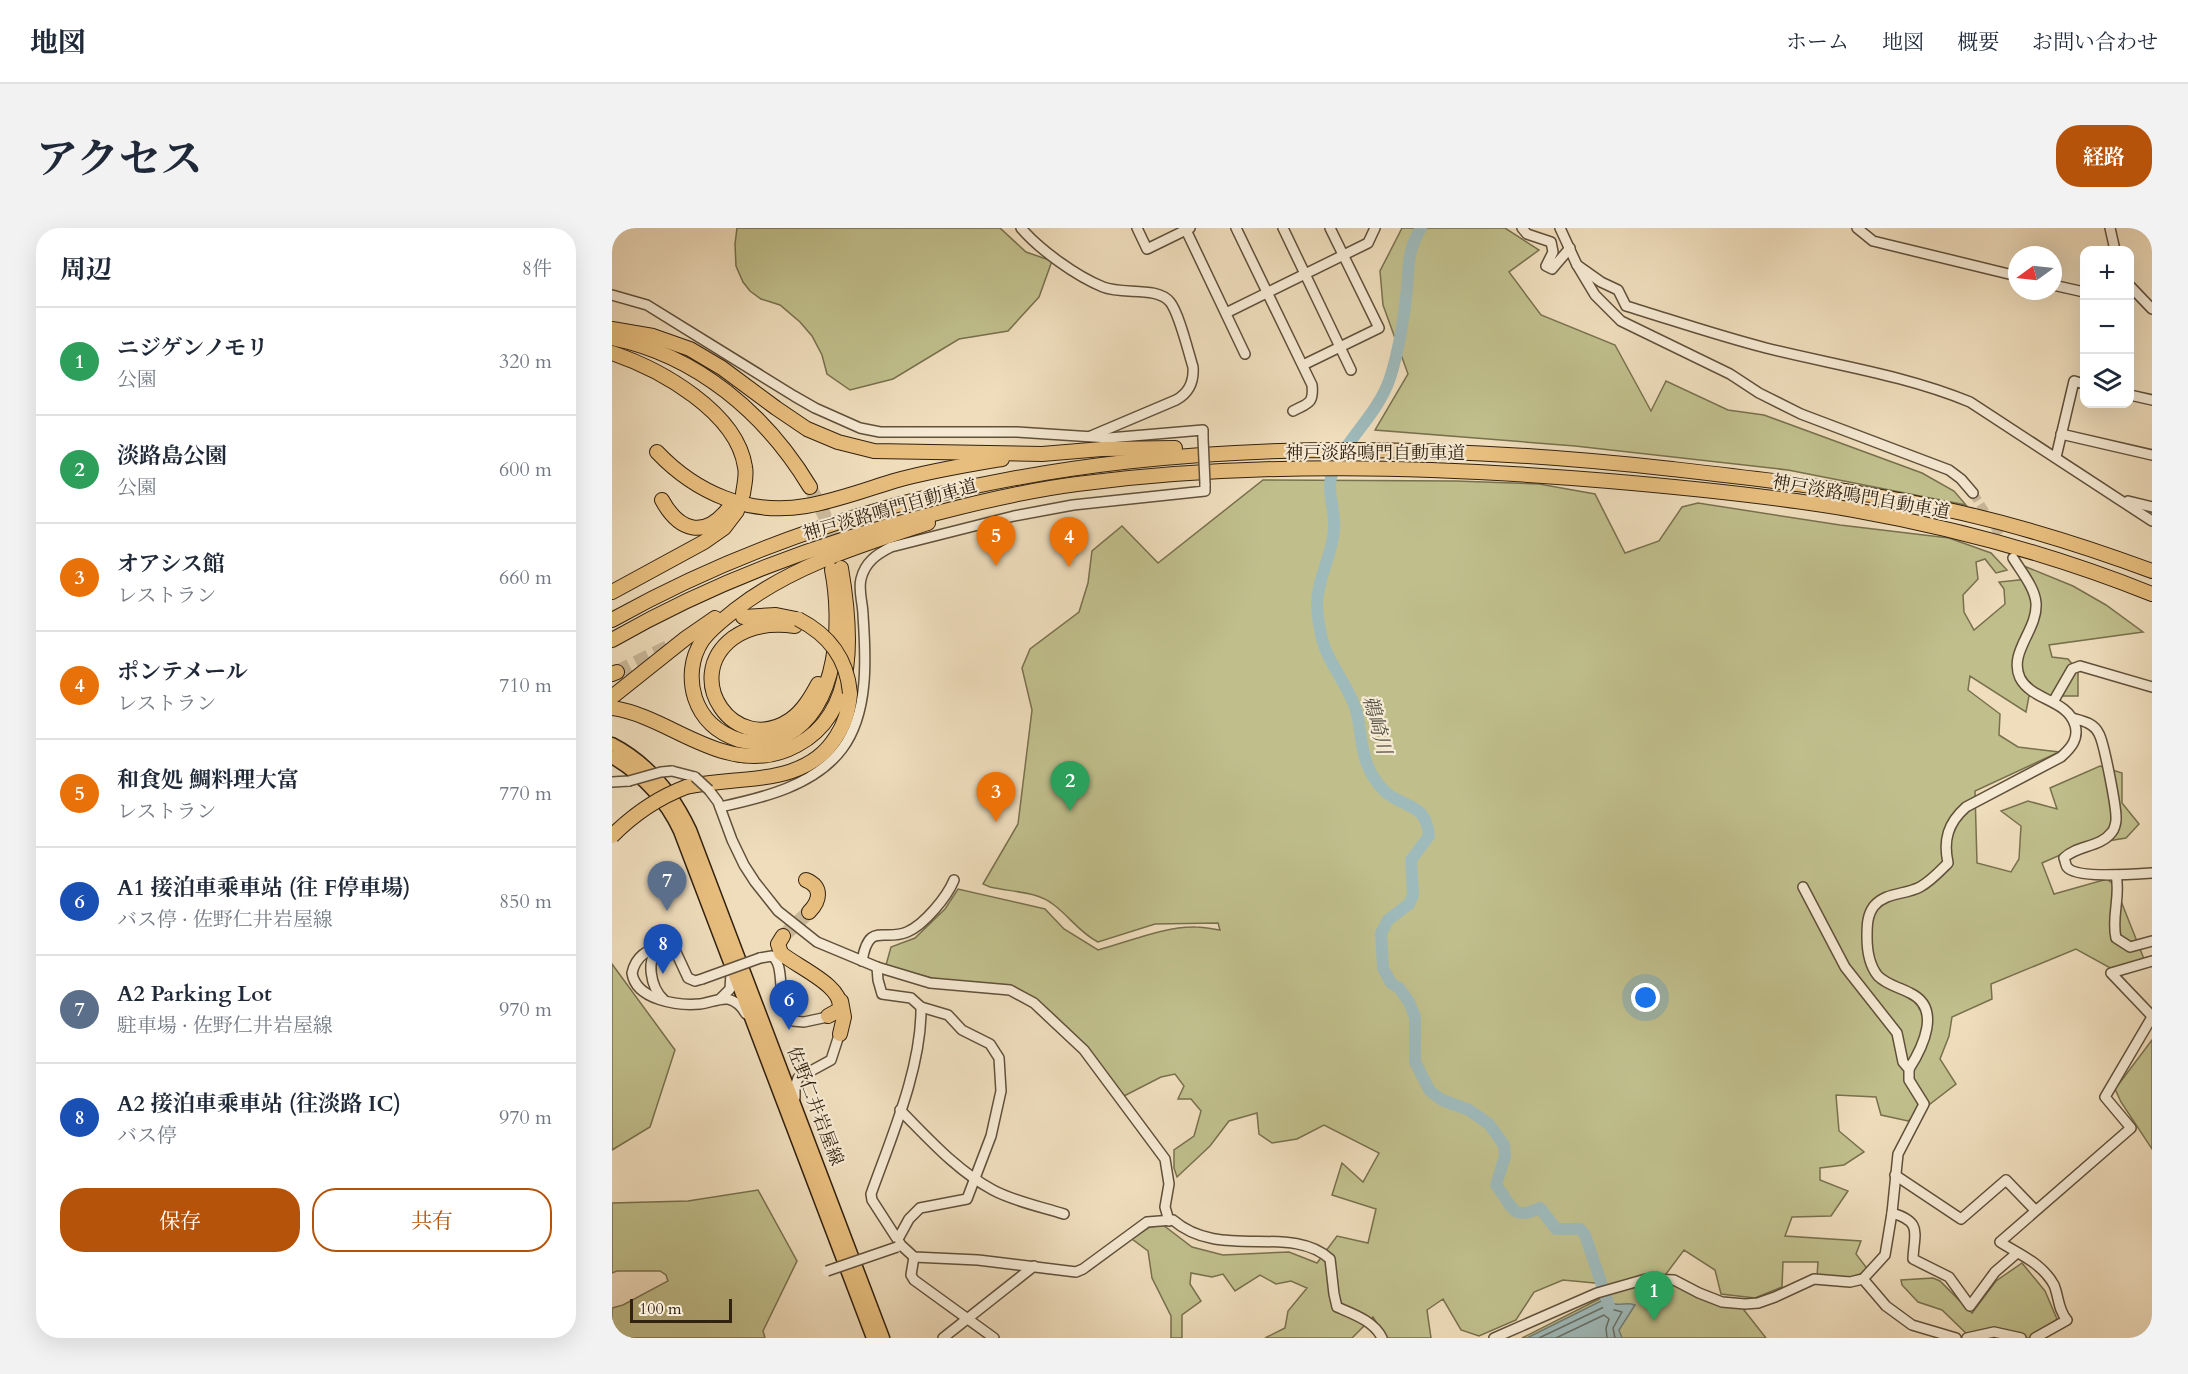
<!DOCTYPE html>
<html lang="ja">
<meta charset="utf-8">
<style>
body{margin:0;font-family:Cardo,"Noto Serif JP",serif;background:#f2f2f3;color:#1f2937}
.controls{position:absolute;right:18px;top:18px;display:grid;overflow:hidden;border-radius:12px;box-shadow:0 6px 24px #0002}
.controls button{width:54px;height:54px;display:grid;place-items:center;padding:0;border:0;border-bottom:2px solid #e0e1e3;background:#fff;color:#1f2937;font:30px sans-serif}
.compass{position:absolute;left:1396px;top:18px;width:54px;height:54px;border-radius:50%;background:#fff;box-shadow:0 6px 24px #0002;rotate:255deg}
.scale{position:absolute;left:18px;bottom:15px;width:102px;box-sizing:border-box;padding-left:6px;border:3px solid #31210f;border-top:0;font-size:16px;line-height:21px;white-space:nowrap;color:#31210f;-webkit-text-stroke:4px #f5e9d3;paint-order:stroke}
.you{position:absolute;left:1034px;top:770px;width:21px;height:21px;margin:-15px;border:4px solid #fff;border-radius:50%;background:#1a73e8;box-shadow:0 0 0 9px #1a73e833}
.badge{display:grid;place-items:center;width:39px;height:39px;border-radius:50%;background:#b45309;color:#fff;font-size:20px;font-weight:700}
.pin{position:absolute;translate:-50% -50px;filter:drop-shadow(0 2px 3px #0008)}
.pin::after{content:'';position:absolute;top:32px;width:21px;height:18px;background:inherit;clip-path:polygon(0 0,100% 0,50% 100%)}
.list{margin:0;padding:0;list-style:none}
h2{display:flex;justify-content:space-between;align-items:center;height:78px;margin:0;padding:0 24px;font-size:26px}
h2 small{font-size:20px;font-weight:400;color:#747a83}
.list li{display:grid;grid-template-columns:39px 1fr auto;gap:18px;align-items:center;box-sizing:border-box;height:108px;padding:0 24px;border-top:2px solid #e0e1e3}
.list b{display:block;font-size:22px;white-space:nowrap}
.list p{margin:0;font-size:20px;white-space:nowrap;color:#747a83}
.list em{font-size:20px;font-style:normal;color:#747a83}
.actions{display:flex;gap:12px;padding:18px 24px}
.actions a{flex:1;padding:14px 0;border:2px solid #b45309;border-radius:24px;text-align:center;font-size:21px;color:#b45309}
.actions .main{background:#b45309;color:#fff}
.icon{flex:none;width:33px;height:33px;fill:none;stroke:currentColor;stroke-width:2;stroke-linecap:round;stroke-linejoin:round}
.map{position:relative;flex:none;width:1540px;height:1110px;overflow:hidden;border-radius:24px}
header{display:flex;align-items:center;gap:36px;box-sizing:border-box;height:84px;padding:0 30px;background:#fff;border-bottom:2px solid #e0e1e3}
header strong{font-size:28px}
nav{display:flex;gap:33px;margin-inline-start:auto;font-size:21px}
.intro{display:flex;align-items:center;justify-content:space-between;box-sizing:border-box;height:144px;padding:0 36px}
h1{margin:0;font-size:42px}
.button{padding:15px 27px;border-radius:24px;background:#b45309;color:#fff;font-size:21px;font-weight:700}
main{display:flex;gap:36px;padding:0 36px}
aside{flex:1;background:#fff;border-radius:24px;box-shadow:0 6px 24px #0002}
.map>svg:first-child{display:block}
.green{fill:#c0bf8c;stroke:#78704e;stroke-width:1.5}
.water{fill:#9ebabb;stroke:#727d76;stroke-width:1.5}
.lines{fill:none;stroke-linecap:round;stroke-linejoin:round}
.shore{stroke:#686e65;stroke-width:1.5}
.river{stroke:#9ebabb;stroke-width:12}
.minor-tunnel{stroke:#c9b799;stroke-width:9;stroke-dasharray:9 4.5;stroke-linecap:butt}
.highway-tunnel{stroke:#c9b799;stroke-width:14;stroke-dasharray:14 7;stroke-linecap:butt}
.minor-casing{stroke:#60503a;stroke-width:12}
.major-casing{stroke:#31210f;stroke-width:15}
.highway-casing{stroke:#31210f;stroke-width:16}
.minor{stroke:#f5e9d3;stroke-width:9}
.major{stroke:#e8be7e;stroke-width:12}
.highway{stroke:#e8be7e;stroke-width:14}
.minor-bridge-casing{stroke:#60503a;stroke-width:12;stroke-linecap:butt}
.highway-bridge-casing{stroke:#31210f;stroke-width:16;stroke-linecap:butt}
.minor-bridge{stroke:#f5e9d3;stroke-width:9}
.highway-bridge{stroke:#e8be7e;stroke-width:14}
.labels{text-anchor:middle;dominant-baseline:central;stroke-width:4.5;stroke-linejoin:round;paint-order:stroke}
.street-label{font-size:18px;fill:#31210f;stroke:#f5e9d3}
.water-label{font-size:20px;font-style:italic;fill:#524f43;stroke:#f5e9d3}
</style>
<header>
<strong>地図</strong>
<nav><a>ホーム</a><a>地図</a><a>概要</a><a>お問い合わせ</a></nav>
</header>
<div class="intro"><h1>アクセス</h1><a class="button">経路</a></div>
<main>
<aside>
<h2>周辺<small>8件</small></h2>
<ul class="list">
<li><span class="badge" style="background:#2e9e5b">1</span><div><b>ニジゲンノモリ</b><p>公園</p></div><em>320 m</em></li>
<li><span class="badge" style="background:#2e9e5b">2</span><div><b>淡路島公園</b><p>公園</p></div><em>600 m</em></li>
<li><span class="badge" style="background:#e8710a">3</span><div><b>オアシス館</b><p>レストラン</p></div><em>660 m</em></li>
<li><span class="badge" style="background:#e8710a">4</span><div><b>ポンテメール</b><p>レストラン</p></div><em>710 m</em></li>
<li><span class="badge" style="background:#e8710a">5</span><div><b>和食処 鯛料理大富</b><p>レストラン</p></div><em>770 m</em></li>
<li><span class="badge" style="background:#1a4fb4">6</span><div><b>A1 接泊車乘車站 (往 F停車場)</b><p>バス停 · 佐野仁井岩屋線</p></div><em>850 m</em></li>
<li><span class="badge" style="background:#5c6f8a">7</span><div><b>A2 Parking Lot</b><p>駐車場 · 佐野仁井岩屋線</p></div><em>970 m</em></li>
<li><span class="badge" style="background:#1a4fb4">8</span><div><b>A2 接泊車乘車站 (往淡路 IC)</b><p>バス停</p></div><em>970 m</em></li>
</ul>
<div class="actions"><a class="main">保存</a><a>共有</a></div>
</aside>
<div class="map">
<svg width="1540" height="1110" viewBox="0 0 1540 1110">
<rect width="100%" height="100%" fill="#efddbc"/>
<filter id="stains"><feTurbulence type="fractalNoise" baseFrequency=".00333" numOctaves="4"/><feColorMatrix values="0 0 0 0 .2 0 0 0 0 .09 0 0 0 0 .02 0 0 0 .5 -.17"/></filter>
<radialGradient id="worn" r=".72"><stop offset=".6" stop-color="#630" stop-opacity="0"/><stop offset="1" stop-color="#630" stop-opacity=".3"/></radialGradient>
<g class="green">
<polygon points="125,0 388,0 414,24 440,33 427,69 396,103 347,111 281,151 238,162 215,146 210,127 200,108 188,94 168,77 149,71 138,63 131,54 124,38 123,16"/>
<polygon points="790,0 893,0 927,22 897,44 929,87 1003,117 1039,183 1054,153 1116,182 1152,187 1310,245 1342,263 1354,277 1176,242 963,218 763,202 796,146 771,77 768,43"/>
<path d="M651,252l193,1 83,3 56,10 30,59 34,-12 23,-34 16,-4 142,22 109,13 42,15 16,17 -11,3 -11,-14 -9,3 2,17 -15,16 1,17 10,18 31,-26 -1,-15 -5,-7 29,-3 -4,-13 49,20 33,19 37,27 -94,13 3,12 16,2 10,12v25h-49l-3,16 -56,-36 -2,14 32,24 -1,21 19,12 41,5 -84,39 2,72 34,9 8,-13 2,-33 -20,-15 27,-10 29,8 -7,-21 50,-22 22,7v30l17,21 -13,14 -43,7 -41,18 12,31 53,-15 8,7 29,73 -32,10 -36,-20 -85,35 1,15 -40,18 -3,19 -9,23 16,25 -48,37 -27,-6 -5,-18 -40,-2 3,36 25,21 -20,13 -24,3v12l28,11 -17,25 -39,1 -7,19 76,5 -5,13 13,17 -18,6 -34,-1 1,-14h-35l-1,25 -27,11 -34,-4 -6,-24 -31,-20 -21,28 77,27 26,33h-244l85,-43 -2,-11 -42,-4 -29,12 -18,28 -37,16 -18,-6 -18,-31 -16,11 4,28h-45l-13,-21 -21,21h-87l20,-10 3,-17 19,-23 -16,-7 -15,3 -16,-9 -25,16 -12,-17 -11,3 -21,-4 -1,11 11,17 -19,14v23h-11v-22l-19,-38 -4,-27 -16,-12 18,-12 13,-2 29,22 31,8 66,-3 28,11 20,-27 31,7 8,-34 -44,-14 10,-32 21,19 16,-29 -55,-28 -27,14 -25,4 -13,-9 -2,-21 -28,8 -19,25 -33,31 -3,-9v-18l20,-14 7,-25 -10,-12h-13l6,-13 -9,-12 -14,3 -37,19 -48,-60 -68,-51 -73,-6 -49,-14 5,-18 24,-9 30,-29 13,-20 87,20 19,20 34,21c30,-8 67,-24 98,-23 8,0 16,2 24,3l-2,-7 -63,1 -57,18c-18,-9 -28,-25 -44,-37 -17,-14 -43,-13 -64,-18l-7,-3 35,-60 14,-114 -10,-42 8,-19 49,-37 9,-29 4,-32 30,-25 36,37z"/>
<polygon points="0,736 63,822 38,899 0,922"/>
<polygon points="1540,812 1540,921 1509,874 1503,861"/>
<polygon points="146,962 185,1033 151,1103 153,1110 0,1110 0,1080 11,1077 56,1053 54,1047 48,1043 5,1043 0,1045 0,975 76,973"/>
<polygon points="1410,1035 1433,1063 1445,1091 1433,1099 1433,1110 1359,1110 1330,1082 1306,1074 1290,1057 1289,1052 1321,1050 1328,1053 1360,1085 1384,1053"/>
</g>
<path class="water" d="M989,1073c7,0 8,3 14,3 8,1 13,-2 20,1l-16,25 3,8h-95z"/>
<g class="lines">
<g class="shore">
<polyline points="927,1110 992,1079 1010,1084 1001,1100 1003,1110"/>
<polyline points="944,1110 992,1087 997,1091 994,1100 995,1110"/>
</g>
<path class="river" d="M809,0c-14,24 -12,36 -14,61 -3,29 -8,61 -17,89 -12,36 -43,60 -57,93 -8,19 3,39 1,59 -2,26 -17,49 -17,75 1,16 3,33 10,48 9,20 23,37 29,57 5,18 4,36 11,54 4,11 13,25 24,32 20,13 35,10 38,40l-18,24 2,35 -4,9 -21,16 -7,13 2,35 8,15 8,5 10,14 6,15v45l15,29 12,9 27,10 20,14 15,21 1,11 -9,29c16,19 14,37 44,23l16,21h24l5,6 24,71"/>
<polyline class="minor-tunnel" points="1361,265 1394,317"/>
<g class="highway-tunnel">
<polyline points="198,259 212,286 225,323"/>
<polyline points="5,444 62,416"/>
<polyline points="171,708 197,684"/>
</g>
<g class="minor-casing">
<g id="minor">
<path d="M409,0c19,22 55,48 82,59 20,8 54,-1 67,15 9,11 18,49 23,65 1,14 -4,26 -17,33l-85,36"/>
<polyline points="525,0 535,21 578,0"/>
<polyline points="573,0 633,126"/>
<path d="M624,0l76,157c2,19 -4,18 -19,26"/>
<polyline points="671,0 739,142"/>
<polyline points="910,0 915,6 939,14 941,24 934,38 940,41 958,20"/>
<polyline points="948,0 965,37 983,67 1009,93 1118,146 1147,165 1189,186 1337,242 1349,251 1361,265"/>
<polyline points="1245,0 1261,13 1405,48"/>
<polyline points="1498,0 1503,22"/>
<path d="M965,37l24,17 17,8 8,16c46,14 93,30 140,42 68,17 139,27 204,54l182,119"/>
<polyline points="1441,57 1472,64"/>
<polyline points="1518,58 1540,81"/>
<polyline points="0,67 35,77 182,168 203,180 248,200 268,204 405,204 497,210 591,202 591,210"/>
<polyline points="614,85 756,15 763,0"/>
<polyline points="691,137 767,100 718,0"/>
<polyline points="1518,167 1540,172"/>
<polyline points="1449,206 1540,227"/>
<polyline points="1444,229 1462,153 1472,156"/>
<polyline points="1516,273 1540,279"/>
<polyline points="1441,474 1460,441 1468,438 1540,459"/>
<path d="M1460,490c11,3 22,5 27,16 5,9 18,75 17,86 0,3 -2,10 -4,12 -12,16 -35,13 -48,26 1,2 2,8 3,9 9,12 69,7 85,6"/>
<polyline points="60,543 83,549"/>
<polyline points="0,554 17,553"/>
<polyline points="97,562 106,574 120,612 132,637 143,654 166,683 205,714 265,739 318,755 398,762 422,775 472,822 553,931 557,956 553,979 557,993"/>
<path d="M108,579c42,-9 94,-21 122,-58 27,-36 24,-91 21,-134 0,-11 -5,-25 -2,-36 4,-17 16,-25 30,-32l123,-31 59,-11 132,-14v-7"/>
<path d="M1504,647c5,21 -5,42 0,63l14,9 22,-6"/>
<path d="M49,719c-17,11 -10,41 3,53"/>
<path d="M148,730l12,-2c15,10 2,47 21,65l11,1 28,-6"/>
<path d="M250,733c7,-40 21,-19 45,-29 17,-7 40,-35 47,-52"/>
<polyline points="1540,733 1499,745 1540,788"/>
<polyline points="265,739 266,752 270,766 299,770 309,779 336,787 350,802 378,816 387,830 389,863 379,908 355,971 308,980 297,991 286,1011"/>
<path d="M90,751l-7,2 -7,-3 -13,-28 -9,-4c-17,2 -30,9 -34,27 4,27 46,33 68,31 9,-1 19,-6 28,-5 8,2 14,8 18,15"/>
<polyline points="108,771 118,761 119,745"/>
<path d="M309,779c1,60 -30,131 -50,187l1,6 29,45 13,12 64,3 98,12 7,-3 64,-47 26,-2c47,41 117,3 157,39l4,35 3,13c16,7 37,14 45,31"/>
<path d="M1297,841c14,-22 33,-61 1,-76 -11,-6 -23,-8 -32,-17 -9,-11 -11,-25 -11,-39 0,-11 0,-22 7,-31 12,-14 31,-11 46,-19 11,-6 20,-16 28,-24 -5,-23 0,-40 18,-56l95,-50c10,-9 18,-18 14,-32 -8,-26 -43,-24 -55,-47 -12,-26 18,-48 16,-75 -1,-15 -15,-32 -23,-45"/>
<polyline points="183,870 183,859 186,850 219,832 229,801"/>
<path d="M288,882c28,28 57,61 93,80 20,11 49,17 71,24"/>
<polyline points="1283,947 1349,991 1394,952 1423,982"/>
<path d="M1280,985c31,9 22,20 21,46l36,18 21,29 25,-34 22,-19"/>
<polyline points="302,1029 299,1047 302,1052 382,1110"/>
<polyline points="1251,1051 1274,1078 1300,1097 1344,1110"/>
<polyline points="331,1110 422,1038"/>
<polyline points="882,1110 985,1065 1034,1051 1062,1052 1087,1065 1110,1074 1133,1076 1146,1075 1163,1069 1202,1051 1238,1054 1251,1051 1273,1027 1280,985 1286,926 1312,876 1297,852 1297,841 1291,834 1285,805 1233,739 1191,659"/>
<polyline points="1355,1110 1382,1104 1409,1110"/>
<path d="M1423,1110l32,-18c-9,-10 -8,-23 -13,-35 -12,-22 -34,-30 -54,-43l131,-114 -26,-31 47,-80"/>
</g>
</g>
<g class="major-casing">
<g id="major">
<path d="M0,516c35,18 61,50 78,86l193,508"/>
<path d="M0,529c31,18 53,42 68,74l193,507"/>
</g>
</g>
<g class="highway-casing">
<g id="highway">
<polyline points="0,101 41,108 78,121 110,140 164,180 195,201 226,214 262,223 430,226 490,221 563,220"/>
<path d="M0,110c85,17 154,76 198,149"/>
<path d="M0,125c48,16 125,59 133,114 2,9 -1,18 -2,27"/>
<path d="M45,224c39,41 92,64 149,54 30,-5 59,-16 88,-25 35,-10 72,-16 108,-22"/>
<path d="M50,272c17,31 42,39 66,9"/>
<path d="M220,342c10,51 7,136 -45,165 -14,8 -33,9 -48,5 -21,-7 -37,-21 -44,-42 -6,-19 -4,-40 7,-57 8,-12 22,-22 33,-31 56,-44 126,-65 193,-87"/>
<polyline points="0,364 92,314 112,300 125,283"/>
<polyline points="131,389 164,387 184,391"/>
<path d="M0,392c323,-181 700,-191 1060,-151 97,11 195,22 290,44 65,15 128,35 190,58"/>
<path d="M183,398c-22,-3 -44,-1 -62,12 -53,40 2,119 57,82 13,-9 21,-23 28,-36"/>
<path d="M0,412c101,-58 212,-99 325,-127 46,-12 93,-23 140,-29 176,-23 356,-18 532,-3 82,7 164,15 245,29 101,18 203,46 298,84"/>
<polyline points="0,446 5,444"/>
<polyline points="0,469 74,410 103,390"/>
<path d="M0,480c41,6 75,34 114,44 25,7 49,5 71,-7 63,-33 54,-118 44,-177"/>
<path d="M74,559c51,-12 119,1 150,-50 9,-13 13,-28 14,-44"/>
<path d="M194,652c17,7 14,21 3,32"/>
<path d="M171,708l-5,8 3,9c14,13 66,34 58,57l-11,6"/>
<polyline points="228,806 232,789 229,773"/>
</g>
</g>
<use href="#minor" class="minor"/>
<use href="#major" class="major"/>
<use href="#highway" class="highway"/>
<g class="minor-bridge-casing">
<g id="minor-bridge">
<polyline points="591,210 593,256"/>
<polyline points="83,549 97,562"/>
<polyline points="17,553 49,544 60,543"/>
<polyline points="90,751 148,730"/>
<polyline points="215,1043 285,1019"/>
</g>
</g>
<g class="highway-bridge-casing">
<g id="highway-bridge">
<path d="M186,391c31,16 49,39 52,74"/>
<path d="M0,608c22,-22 45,-38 74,-49"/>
</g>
</g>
<use href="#minor-bridge" class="minor-bridge"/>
<use href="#highway-bridge" class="highway-bridge"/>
</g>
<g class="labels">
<g class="street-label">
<text x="763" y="225">神戸淡路鳴門自動車道</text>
<text transform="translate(1249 269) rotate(10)">神戸淡路鳴門自動車道</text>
<text transform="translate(278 282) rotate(-16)">神戸淡路鳴門自動車道</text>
<text transform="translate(203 878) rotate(69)">佐野仁井岩屋線</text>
</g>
<g class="water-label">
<text transform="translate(765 497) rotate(75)">鵜崎川</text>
</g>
</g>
<rect width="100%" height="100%" filter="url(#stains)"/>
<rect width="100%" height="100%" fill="url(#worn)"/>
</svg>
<div class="controls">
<button>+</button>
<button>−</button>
<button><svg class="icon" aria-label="layers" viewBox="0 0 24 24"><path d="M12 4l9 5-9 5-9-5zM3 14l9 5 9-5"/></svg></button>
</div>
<svg class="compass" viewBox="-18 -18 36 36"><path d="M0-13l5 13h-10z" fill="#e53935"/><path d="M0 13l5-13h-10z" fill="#747a83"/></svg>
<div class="scale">100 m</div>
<div class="you"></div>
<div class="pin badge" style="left:1042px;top:1093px;background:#2e9e5b">1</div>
<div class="pin badge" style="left:458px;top:583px;background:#2e9e5b">2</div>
<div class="pin badge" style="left:384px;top:594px;background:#e8710a">3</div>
<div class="pin badge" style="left:457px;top:339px;background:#e8710a">4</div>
<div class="pin badge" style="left:384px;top:338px;background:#e8710a">5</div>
<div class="pin badge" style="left:177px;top:802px;background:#1a4fb4">6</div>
<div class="pin badge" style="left:55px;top:683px;background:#5c6f8a">7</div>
<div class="pin badge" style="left:51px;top:746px;background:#1a4fb4">8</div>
</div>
</main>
